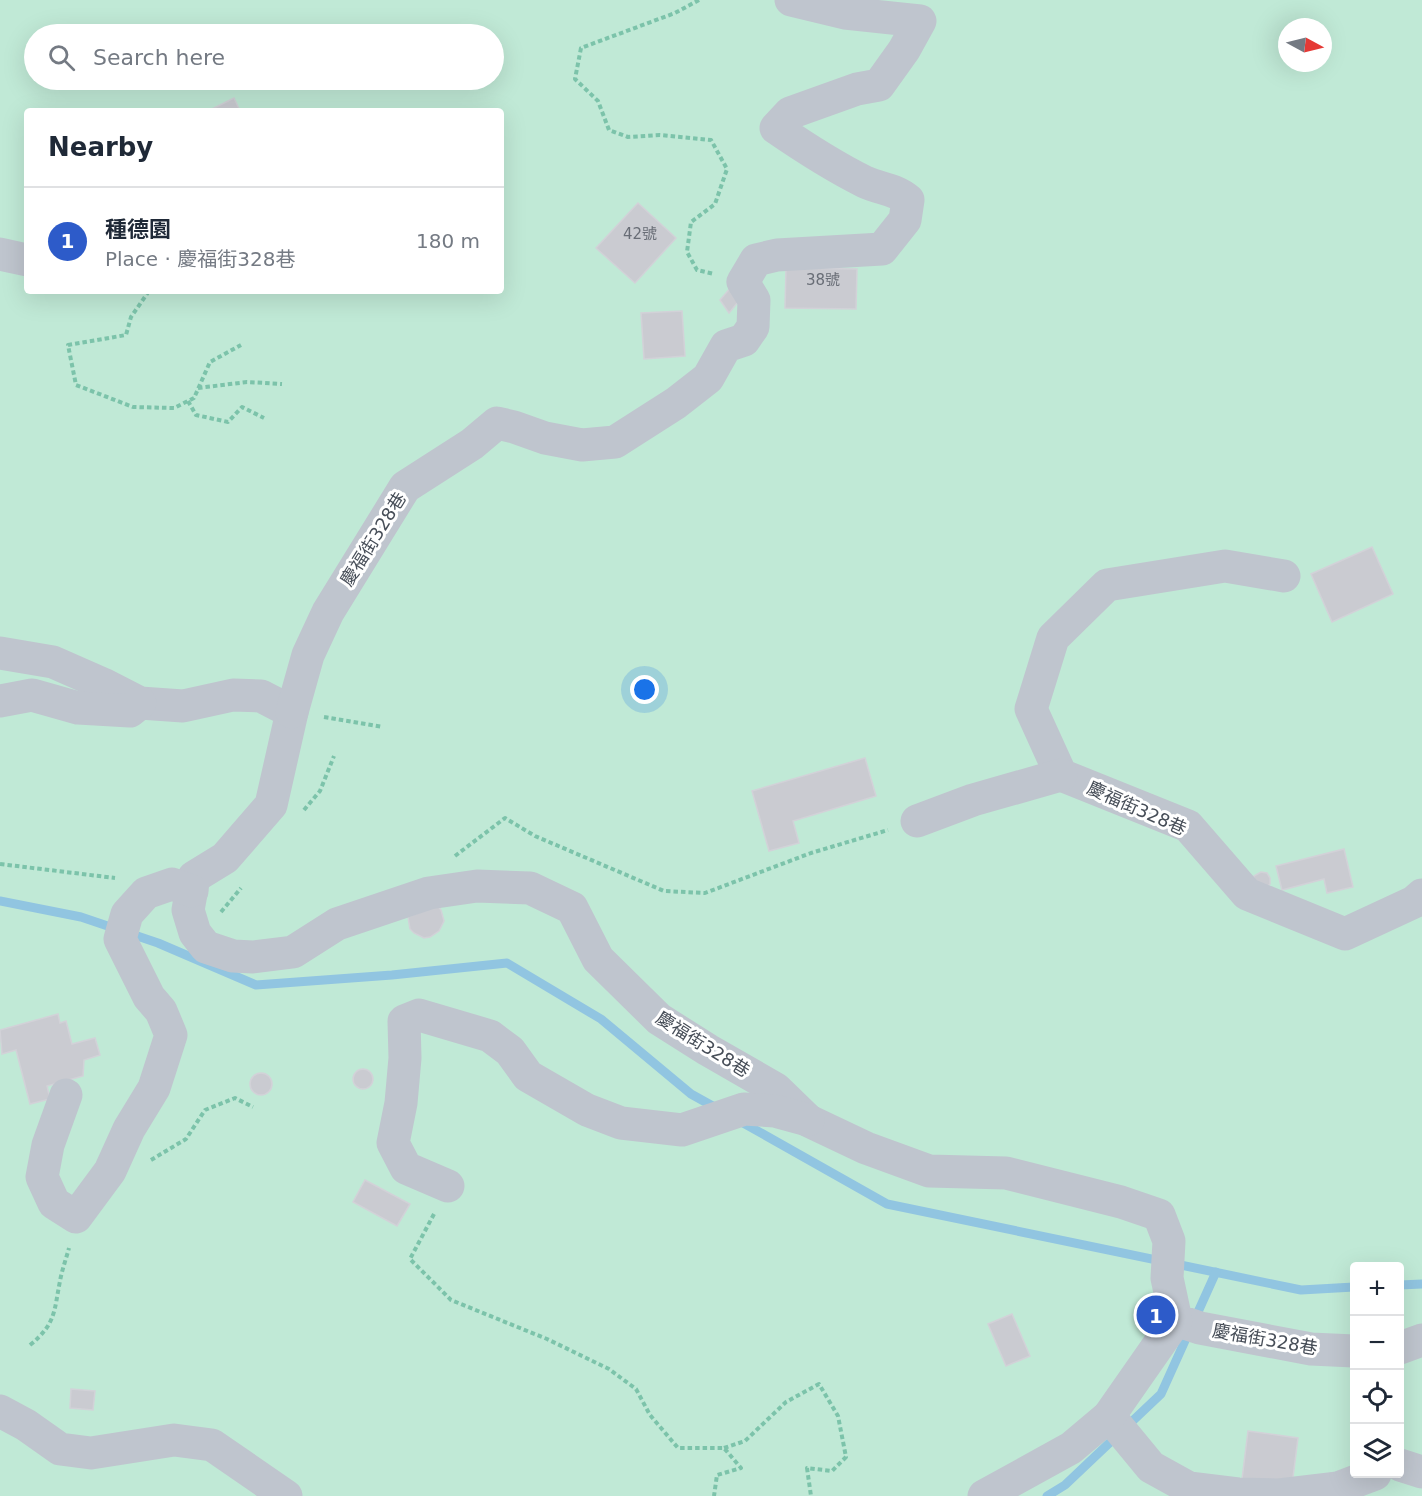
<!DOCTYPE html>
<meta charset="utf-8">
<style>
body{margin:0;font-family:"DejaVu Sans","Noto Sans TC",sans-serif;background:#f6f6f7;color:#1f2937}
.controls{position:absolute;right:18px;bottom:18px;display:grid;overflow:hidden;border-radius:6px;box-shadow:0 6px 24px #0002}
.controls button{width:54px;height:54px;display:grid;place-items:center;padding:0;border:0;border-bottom:2px solid #e0e1e3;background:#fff;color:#1f2937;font:30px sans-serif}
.compass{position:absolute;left:1278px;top:18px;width:54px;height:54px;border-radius:50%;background:#fff;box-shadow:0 6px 24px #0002;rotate:97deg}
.you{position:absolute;left:645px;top:690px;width:21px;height:21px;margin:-15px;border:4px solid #fff;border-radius:50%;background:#1a73e8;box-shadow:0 0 0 9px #1a73e833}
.badge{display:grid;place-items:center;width:39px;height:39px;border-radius:50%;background:#2d5bc9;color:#fff;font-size:20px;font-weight:700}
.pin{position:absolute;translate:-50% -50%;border:3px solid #fff;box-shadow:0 2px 6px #0006}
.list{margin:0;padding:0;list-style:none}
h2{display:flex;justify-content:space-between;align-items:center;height:78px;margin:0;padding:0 24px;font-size:26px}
h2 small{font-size:20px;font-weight:400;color:#747a83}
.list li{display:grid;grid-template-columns:39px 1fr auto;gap:18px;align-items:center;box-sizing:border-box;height:108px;padding:0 24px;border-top:2px solid #e0e1e3}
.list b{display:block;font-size:22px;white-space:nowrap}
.list p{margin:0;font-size:20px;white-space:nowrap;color:#747a83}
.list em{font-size:20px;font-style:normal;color:#747a83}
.icon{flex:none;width:33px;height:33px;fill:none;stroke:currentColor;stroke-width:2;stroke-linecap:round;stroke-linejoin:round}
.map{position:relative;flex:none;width:1422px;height:1496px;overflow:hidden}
.search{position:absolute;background:#fff;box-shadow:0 6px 24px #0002;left:24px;top:24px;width:480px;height:66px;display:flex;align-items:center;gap:15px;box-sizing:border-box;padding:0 21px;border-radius:33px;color:#747a83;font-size:22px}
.panel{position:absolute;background:#fff;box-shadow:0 6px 24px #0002;left:24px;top:108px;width:480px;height:186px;border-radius:6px}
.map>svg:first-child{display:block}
.green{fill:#c0e9d6;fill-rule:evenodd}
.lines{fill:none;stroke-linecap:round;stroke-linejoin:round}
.stream{stroke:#91c5e1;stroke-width:9}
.building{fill:#cacbd1;stroke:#d2d2d8;stroke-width:1.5}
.path{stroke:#7cc3aa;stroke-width:4;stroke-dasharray:4.5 3;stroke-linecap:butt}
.minor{stroke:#bfc5ce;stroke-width:33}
.labels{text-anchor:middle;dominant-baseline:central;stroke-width:6;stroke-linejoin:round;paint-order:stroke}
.number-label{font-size:15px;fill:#686d76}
.street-label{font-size:18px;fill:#474e58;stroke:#fff}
</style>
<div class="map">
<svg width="1422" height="1496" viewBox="0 0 1422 1496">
<rect width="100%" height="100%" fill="#efeded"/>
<path class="green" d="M0,0h1422v1496h-1422zM1287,27h36v36h-36zM34,34h460v46h-460zM27,111h474v180h-474zM1354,1266h46v208h-46z"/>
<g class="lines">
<g class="stream">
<polyline points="0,901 81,917 158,943 256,985 392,975 507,963 601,1019 691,1094 718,1109"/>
<polyline points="738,1120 887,1204 1301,1290 1354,1287"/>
<polyline points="1400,1285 1422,1284"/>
<polyline points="1047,1496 1065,1485 1161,1394 1216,1272"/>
</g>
</g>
<g class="building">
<polygon points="234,98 240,111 208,111"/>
<polygon points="638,203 676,238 635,283 596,248"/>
<polygon points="786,268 857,269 856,309 785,308"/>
<polygon points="732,286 743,296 729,313 720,300"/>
<polygon points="682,311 685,356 644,359 641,313"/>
<polygon points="1372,547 1393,594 1332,622 1311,574"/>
<polygon points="865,758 876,796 793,821 799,843 769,851 752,791"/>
<polygon points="1344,849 1353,887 1327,893 1324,879 1282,890 1276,866"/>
<polygon points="1261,872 1267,873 1270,878 1270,884 1266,888 1253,882 1254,876"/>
<polygon points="437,905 441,910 444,921 439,931 430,937 424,938 414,933 410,929 408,917"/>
<polygon points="58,1014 60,1023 66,1021 72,1044 95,1038 100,1055 84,1060 83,1076 47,1086 50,1099 30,1104 16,1050 2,1054 0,1030"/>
<circle cx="363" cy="1079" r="10"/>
<circle cx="261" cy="1084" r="11"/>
<polygon points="365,1180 410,1204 397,1226 353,1202"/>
<polygon points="1012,1314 1030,1356 1006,1366 988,1324"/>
<polygon points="71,1389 95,1391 93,1410 70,1408"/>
<polygon points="1248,1431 1298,1438 1292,1485 1242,1479"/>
</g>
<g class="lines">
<g class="path">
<polyline points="699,0 675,13 581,48 575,79 598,101 609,130 628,137 660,135 711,140 727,169 715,204 691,222 687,252 697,270 714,274"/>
<polyline points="149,291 131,317 126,335 68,345 76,385 133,407 174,408 194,398 210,362 241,345"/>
<polyline points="198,388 247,382 282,384"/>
<polyline points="188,401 196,415 228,422 242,407 264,418"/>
<polyline points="324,717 383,727"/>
<polyline points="304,810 320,791 334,756"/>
<polyline points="455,856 505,818 535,836 664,891 705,893 811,853 888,830"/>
<polyline points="0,864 115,878"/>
<polyline points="221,912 241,888"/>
<polyline points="151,1160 186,1139 205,1110 235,1098 253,1107"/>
<polyline points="434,1214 410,1259 451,1300 547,1339 609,1369 636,1389 650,1415 678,1448 724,1448 741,1468 717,1475 714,1496"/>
<path d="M30,1345c26,-21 24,-34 30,-64 2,-11 6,-22 9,-33"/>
<polyline points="724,1448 745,1441 786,1402 819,1384 838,1416 846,1457 832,1471 807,1468 811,1496"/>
</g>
<g class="minor">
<polyline points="0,254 27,260"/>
<polyline points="1284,576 1225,566 1107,585 1053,638 1031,709 1061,775 1188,826 1247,894 1345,934 1414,902 1422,895"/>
<polyline points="0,653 53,662 103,684 140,703 183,706 233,695 261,696 292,712 271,805 225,858 194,877 188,910 195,933 206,947 233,956 253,957 293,952 337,924 429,893 477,886 530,888 572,908 598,959 659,1019 708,1050 776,1089 809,1121 866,1148 929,1171 1006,1173 1121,1202 1159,1215 1169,1241 1167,1278 1176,1320 1200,1328 1311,1349 1354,1351"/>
<polyline points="0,701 32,695 78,708 130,711 140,703"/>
<path d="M292,712l16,-57 20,-43 77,-125 67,-43 25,-21 17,4 31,11 37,7 33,-3 61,-39 32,-25 18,-32 18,-6 9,-13 1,-27 -11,-18 13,-22 21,-5 105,-6 23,-29 3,-20c-12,-11 -28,-11 -43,-18 -32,-16 -60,-34 -89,-54l14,-15 67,-24 22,-4 25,-35 16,-29 -75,-8 -54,-13"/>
<polyline points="917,821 973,800 1061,775"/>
<polyline points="66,1095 48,1145 42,1177 54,1203 76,1217 110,1171 129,1129 154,1088 171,1035 161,1011 149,997 120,939 127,914 146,893 172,884 192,891"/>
<polyline points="448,1186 406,1168 393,1143 401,1103 405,1058 404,1021 419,1015 490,1036 510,1051 528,1076 587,1110 621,1123 682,1130 744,1109 775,1111 808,1120"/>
<polyline points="1400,1348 1422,1340"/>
<polyline points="0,1411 26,1425 60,1449 91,1453 174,1440 212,1445 286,1496"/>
<polyline points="1109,1416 1151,1467 1189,1488 1238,1494 1279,1495 1338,1488 1375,1474"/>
<polyline points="1400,1465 1422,1472"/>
<polyline points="984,1496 1071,1448 1109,1416 1176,1320"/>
</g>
</g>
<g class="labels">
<g class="number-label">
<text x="640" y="234">42號</text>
<text x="823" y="280">38號</text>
</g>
<g class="street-label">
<text transform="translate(373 539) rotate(-58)">慶福街328巷</text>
<text transform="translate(1137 808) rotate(24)">慶福街328巷</text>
<text transform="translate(703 1044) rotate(32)">慶福街328巷</text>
<text transform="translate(1265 1339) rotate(10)">慶福街328巷</text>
</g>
</g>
</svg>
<div class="controls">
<button>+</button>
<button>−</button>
<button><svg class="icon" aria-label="locate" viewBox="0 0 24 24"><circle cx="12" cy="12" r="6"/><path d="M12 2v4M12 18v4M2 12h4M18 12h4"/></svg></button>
<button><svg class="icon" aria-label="layers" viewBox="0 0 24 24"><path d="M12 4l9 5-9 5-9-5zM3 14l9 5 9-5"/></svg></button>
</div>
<svg class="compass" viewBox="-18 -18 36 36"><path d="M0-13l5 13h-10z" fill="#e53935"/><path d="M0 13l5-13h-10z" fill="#747a83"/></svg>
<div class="you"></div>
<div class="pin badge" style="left:1156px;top:1315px">1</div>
<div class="search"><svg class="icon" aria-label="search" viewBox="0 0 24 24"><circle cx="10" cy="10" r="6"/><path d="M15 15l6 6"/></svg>Search here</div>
<section class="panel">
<h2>Nearby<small></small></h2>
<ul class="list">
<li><span class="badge">1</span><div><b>種德園</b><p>Place · 慶福街328巷</p></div><em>180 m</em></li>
</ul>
</section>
</div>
